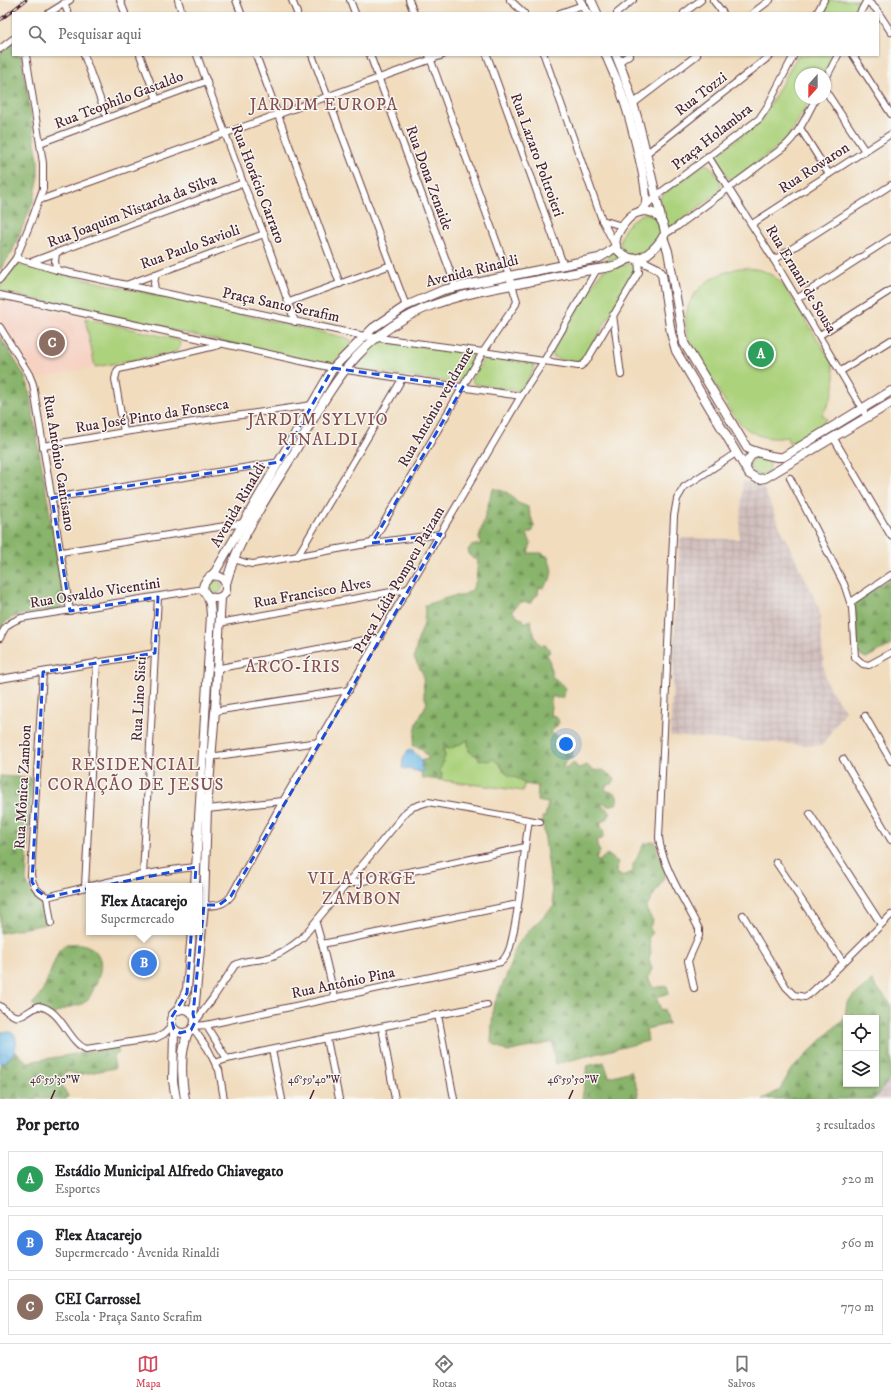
<!DOCTYPE html>
<html lang="pt">
<meta charset="utf-8">
<style>
body{margin:0;font-family:"IM FELL DW Pica",serif;background:#f6f6f6;color:#202124}
.controls{position:absolute;right:12px;bottom:12px;display:grid;overflow:hidden;border-radius:0px;box-shadow:0 1px 3px #0004}
.controls button{width:36px;height:36px;display:grid;place-items:center;padding:0;border:0;border-bottom:1px solid #e0e0e0;background:#fff;color:#202124;font:20px sans-serif}
.compass{position:absolute;left:795px;top:68px;width:36px;height:36px;border-radius:50%;background:#fff;box-shadow:0 1px 3px #0004;rotate:201deg}
.you{position:absolute;left:566px;top:744px;width:14px;height:14px;margin:-10px;border:3px solid #fff;border-radius:50%;background:#1a73e8;box-shadow:0 0 0 6px #1a73e833}
.badge{display:grid;place-items:center;width:26px;height:26px;border-radius:50%;background:#d1495b;color:#fff;font-size:13px;font-weight:700}
.pin{position:absolute;translate:-50% -50%;border:2px solid #fff;box-shadow:0 1px 4px #0006}
.popup{position:absolute;left:86px;top:883px;width:116px;height:52px;box-sizing:border-box;display:grid;place-content:center;border-radius:0px;background:#fff;filter:drop-shadow(0 1px 3px #0005);font-size:13px;white-space:nowrap;color:#757577}
.popup b{font-size:15px;color:#202124}
.popup::after{content:'';position:absolute;left:50%;top:100%;margin-left:-8px;border:8px solid transparent;border-top-color:#fff}
.list{margin:0;padding:0;list-style:none}
h2{display:flex;justify-content:space-between;align-items:center;height:52px;margin:0;padding:0 16px;font-size:17px}
h2 small{font-size:13px;font-weight:400;color:#757577}
.list li{display:grid;grid-template-columns:26px 1fr auto;gap:12px;align-items:center;box-sizing:border-box;height:56px;margin:0 8px 8px;padding:0 8px;border:1px solid #e0e0e0;border-radius:0px}
.list b{display:block;font-size:15px;white-space:nowrap}
.list p{margin:0;font-size:13px;white-space:nowrap;color:#757577}
.list em{font-size:13px;font-style:normal;color:#757577}
.icon{flex:none;width:22px;height:22px;fill:none;stroke:currentColor;stroke-width:2;stroke-linecap:round;stroke-linejoin:round}
.map{position:relative;flex:none;width:891px;height:1099px;overflow:hidden}
.search{position:absolute;background:#fff;box-shadow:0 1px 3px #0004;left:12px;right:12px;top:12px;height:44px;display:flex;align-items:center;gap:10px;box-sizing:border-box;padding:0 14px;border-radius:0px;color:#757577;font-size:15px}
.sheet{height:244px;background:#fff}
nav{display:flex;justify-content:space-around;align-items:center;box-sizing:border-box;height:56px;border-top:1px solid #e0e0e0;background:#fff;font-size:11px;color:#757577}
nav a{display:grid;justify-items:center;gap:2px}
nav .on{color:#d1495b}
.map>svg:first-child{display:block}
.built{fill:#f6d2c3}
.industrial{fill:url(#industrial-grid)}
.green{fill:#acd27c;stroke:#7b7854}
.forest{fill:url(#forest-firs);stroke:#6a6a4c;fill-rule:evenodd}
.water{fill:url(#water-ripples);stroke:#5c6d8a}
.lines{fill:none;stroke-linecap:round;stroke-linejoin:round}
.minor-casing{stroke:#633b41;stroke-width:8}
.major-casing{stroke:#633b41;stroke-width:10}
.minor{stroke:#fff;stroke-width:6}
.major{stroke:#fff;stroke-width:8}
.rail-casing{stroke:#4a1f2b;stroke-width:3}
.rail{stroke:#f6f6f2;stroke-width:1.5;stroke-dasharray:4.5;stroke-linecap:butt}
.marked{fill:none;stroke:#1d4ed8;stroke-width:3;stroke-dasharray:8 5;stroke-linejoin:round}
.ticks{fill:none;stroke:#4a1f2b;stroke-width:1.5}
.labels{text-anchor:middle;dominant-baseline:central;stroke-width:3;stroke-linejoin:round;paint-order:stroke}
.street-label{font-size:15px;fill:#4a1f2b;stroke:#f6f6f2}
.quarter-label{font-size:17px;letter-spacing:1px;fill:#864e4e;stroke:#f6f6f2}
.ticks-label{font-size:10px;text-anchor:middle;fill:#4a1f2b;stroke:#f6f6f2;stroke-width:3;stroke-linejoin:round;paint-order:stroke}
</style>
<div class="map">
<svg width="891" height="1099" viewBox="0 0 891 1099">
<defs>
<pattern id="industrial-grid" width="8" height="8" patternUnits="userSpaceOnUse"><rect width="8" height="8" fill="#d1bfbd"/><path d="M0 4h8M4 0v8" fill="none" stroke="#b5a4a3"/></pattern>
<pattern id="forest-firs" width="22" height="20" patternUnits="userSpaceOnUse"><rect width="22" height="20" fill="#89b46c"/><path d="M5 1l3.5 6h-7zM16 11l3.5 6h-7z" fill="#729259"/></pattern>
<pattern id="water-ripples" width="26" height="14" patternUnits="userSpaceOnUse"><rect width="26" height="14" fill="#6dbbe8"/><path d="M2 4q2-2 4 0t4 0M15 11q2-2 4 0t4 0" fill="none" stroke="#60a0c7"/></pattern>
</defs>
<rect width="100%" height="100%" fill="#f6f6f2"/>
<filter id="ink" filterUnits="userSpaceOnUse"><feTurbulence type="fractalNoise" baseFrequency=".025" numOctaves="2"/><feDisplacementMap in="SourceGraphic" scale="8" xChannelSelector="R" yChannelSelector="G"/><feConvolveMatrix kernelMatrix="1 2 1 2 8 2 1 2 1" color-interpolation-filters="sRGB"/></filter>
<filter id="wash" filterUnits="userSpaceOnUse"><feTurbulence type="fractalNoise" baseFrequency=".012" numOctaves="4" result="noise"/><feDisplacementMap in="SourceGraphic" scale="16" xChannelSelector="R" yChannelSelector="G"/><feGaussianBlur stdDeviation="0.9" result="paint"/><feColorMatrix in="noise" values="0 0 0 0 0 0 0 0 0 0 0 0 0 0 0 0 0 1.4 0 .05"/><feComposite in="paint" operator="in"/></filter>
<g filter="url(#wash)">
<rect width="100%" height="100%" fill="#f1dcbd"/>
<polygon class="built" points="5,302 85,318 95,367 37,379 0,319 0,305"/>
<g class="industrial">
<polygon points="743,481 763,487 779,525 819,607 825,678 829,688 845,710 822,746 670,736 680,538 739,539"/>
<polygon points="891,1077 891,1099 874,1099"/>
</g>
<g class="green">
<polygon points="829,0 859,0 861,5 857,13 822,13"/>
<polygon points="798,55 834,55 824,74 801,74 801,98 811,98 787,140 734,180 729,179 716,159 719,153 761,121"/>
<path d="M706,164c8,2 17,19 15,27l-49,36 -3,1 -4,-3 -5,-26 1,-3 42,-31z"/>
<path d="M646,213l10,5c2,3 4,6 4,9 3,12 -14,25 -24,30l-15,-7c-5,-16 11,-33 25,-37z"/>
<polygon points="615,250 620,258 617,259 531,279 528,278 529,275 607,259"/>
<path d="M631,263l6,5 -52,90c-6,7 -25,2 -32,-1l-1,-6 50,-80z"/>
<path d="M21,265l326,73 5,3 -1,4 -20,20h-4l-324,-73 -3,-3c0,-10 11,-23 21,-24z"/>
<path d="M739,268c21,0 32,3 46,19l46,74c7,24 3,34 -9,54l5,4c-11,11 -23,20 -38,24l-2,-6c-22,4 -38,-3 -53,-20l-46,-79c-11,-38 17,-62 51,-70z"/>
<path d="M503,281v3c-25,5 -50,9 -73,18 -18,7 -34,19 -51,29h-3l32,-22 26,-12z"/>
<polygon points="85,318 178,340 180,342 179,349 173,353 95,367"/>
<polygon points="378,341 470,353 472,355 474,360 463,379 456,383 363,370 358,365 358,362 374,343"/>
<polygon points="489,356 527,362 532,363 534,365 534,369 522,389 519,391 474,384 472,382 472,379 484,359"/>
<circle cx="760" cy="465" r="10"/>
<circle cx="215" cy="587" r="7"/>
<path d="M468,739l1,12c8,5 15,11 24,8l6,4 4,7 18,10 3,4 -1,7 -82,-11 1,-6 -3,-3 6,-15 -2,-7 4,-1 3,1z"/>
</g>
<g class="forest">
<polygon points="13,43 13,55 21,55 38,160 38,180 34,200 12,252 0,270 0,54"/>
<path d="M0,336l24,39 4,10 37,217 -3,7c-13,2 -44,4 -54,11 -4,3 -6,6 -8,10z"/>
<path d="M494,488l14,5 10,10 10,4 6,19 -1,5 -6,3 4,9 -3,10h14l6,4 4,13 -2,10 -7,8 -4,-1 -1,8 -5,3 -2,5 -10,-1 -9,9 7,7 4,1 1,4 6,-3c4,11 3,18 11,25h4l5,4 -1,4 -3,1 3,4 3,18 14,12 -3,9 -6,1 -5,-2 -2,19 6,1 3,6 -3,5 -6,6 15,6 1,4 4,-3 4,4 -2,14h-4l-5,8 1,2h4l2,-3 4,-2 4,5 9,-3c5,6 9,6 16,5l12,9 -3,5 -6,2 -1,4 10,3 3,5 -2,6 -8,2 -5,-4 -2,2 9,8 -2,6 -8,5 4,10 -2,6 -5,1v6l3,6 -4,5 2,5 9,-8 11,8 -2,10 5,4 12,-4v-8c5,-6 6,-13 11,-20l11,-3 3,12 10,18c-7,13 -16,25 -22,38l7,12 -4,7 4,5 -4,4 2,15 -2,6 3,11 -4,8 5,11 14,-2 2,7 -13,4 5,13 3,-1 4,15 -22,5 2,12 -93,23 -2,-22 -46,10 -16,-10 2,-35 19,-44c-5,-15 31,-46 42,-57l-12,-89h3l3,-14 -11,-2 1,-15 -14,-2 -3,-4 -13,-5 -9,-12 -3,-1 -3,-3 -5,2 -9,-1 -1,-3 -9,-6 -1,-11 -18,9 -3,-1 -4,1 2,7 -5,15 2,3 -1,6 -19,-2 -1,-6 3,-1 -3,-4 1,-7 7,-1 -8,-11 -8,-2 4,-24 10,-19 -3,-8 -1,-21 -9,-16 4,-18 6,-16 1,-19 28,-9h9l10,-6 4,-9 2,-22h-5l-3,-3 -2,-6 3,-4 10,-2 -2,-6 12,-44z"/>
<polygon points="891,578 891,645 866,658 858,654 855,601"/>
<polygon points="0,776 32,778 26,880 30,891 41,904 46,924 0,933"/>
<path d="M66,944c6,0 14,-1 19,1 18,6 18,21 12,36 -3,6 -5,14 -10,19 -5,6 -10,5 -17,7 -6,2 -12,5 -17,8l-10,-4 -11,-7 6,-6 6,-10 15,-38z"/>
<path d="M872,981l19,24v72l-17,22h-111l17,-9 10,-19 55,-54 2,-15zM846,1018h30v66h-30z"/>
<polygon points="117,1047 119,1053 113,1056 115,1068 78,1075 66,1071 59,1081 68,1096 66,1099 0,1099 0,1064 7,1061 16,1051 27,1062"/>
<polygon points="604,1062 609,1077 631,1071 638,1092 637,1099 582,1099 587,1066"/>
</g>
<g class="water">
<polygon points="408,750 413,751 422,760 421,767 424,771 421,772 402,768 403,760"/>
<path d="M0,1032h10l5,3c4,14 -2,22 -15,29z"/>
</g>
</g>
<g filter="url(#ink)">
<g class="lines">
<g class="minor-casing">
<g id="minor">
<polyline points="120,0 125,13"/>
<polyline points="178,0 182,13"/>
<polyline points="236,0 241,13"/>
<polyline points="292,0 297,13"/>
<polyline points="350,0 355,13"/>
<polyline points="409,0 414,13"/>
<polyline points="510,0 524,13"/>
<polyline points="713,0 723,13"/>
<polyline points="866,0 876,9 891,32"/>
<polyline points="64,3 68,13"/>
<polyline points="49,13 70,0"/>
<polyline points="560,13 583,5"/>
<polyline points="617,13 633,0"/>
<polyline points="684,13 701,0"/>
<polyline points="753,13 770,0"/>
<polyline points="817,13 824,0"/>
<polyline points="860,13 867,0"/>
<polyline points="0,49 13,39"/>
<polyline points="84,55 107,118"/>
<polyline points="140,55 157,100"/>
<polyline points="197,55 243,183 264,234 295,322"/>
<polyline points="256,55 340,284"/>
<polyline points="312,55 406,306"/>
<polyline points="370,55 456,287"/>
<polyline points="487,55 563,264"/>
<polyline points="544,55 602,220 615,245"/>
<polyline points="853,55 891,114"/>
<polyline points="619,62 629,55"/>
<polyline points="825,80 838,55"/>
<polyline points="825,90 865,151"/>
<polyline points="634,103 697,55"/>
<polyline points="800,128 829,174"/>
<polyline points="40,143 207,81"/>
<polyline points="647,153 771,55"/>
<polyline points="708,156 774,260 867,417"/>
<polyline points="40,200 443,55"/>
<polyline points="644,208 656,196 759,119 767,107 794,55"/>
<polyline points="602,220 622,226"/>
<polyline points="752,224 891,134"/>
<path d="M665,234l10,-6 109,-81c15,-13 23,-32 32,-49"/>
<polyline points="56,253 55,262 57,270"/>
<polyline points="16,258 57,270 364,336 483,352 578,366 581,366 586,362 639,272 638,259"/>
<polyline points="774,260 891,185"/>
<polyline points="31,262 243,183"/>
<polyline points="0,279 16,258 32,219 43,189 43,163 26,55"/>
<polyline points="126,285 264,234"/>
<polyline points="155,290 154,283 156,274"/>
<polyline points="0,295 333,368 521,396"/>
<polyline points="798,298 891,238"/>
<polyline points="289,302 391,265"/>
<polyline points="613,315 621,375"/>
<polyline points="0,327 29,374 33,384 70,611"/>
<polyline points="820,335 891,290"/>
<polyline points="841,371 891,340"/>
<polyline points="124,432 115,379 117,371 119,369 219,345"/>
<polyline points="833,437 891,536"/>
<polyline points="43,446 124,432 312,405"/>
<polyline points="790,478 844,584 852,608 855,657 863,664 869,665 891,653"/>
<polyline points="52,498 280,462"/>
<polyline points="372,543 483,352 516,304 517,301 509,276 429,55"/>
<polyline points="61,552 244,523"/>
<polyline points="297,557 402,379"/>
<polyline points="234,559 246,563 253,564 372,543 441,534"/>
<polyline points="851,602 891,575"/>
<polyline points="219,623 408,589"/>
<path d="M0,638c5,-12 8,-15 21,-20l183,-29"/>
<polyline points="215,669 380,637"/>
<path d="M43,672l-12,203c2,12 6,16 16,22"/>
<polyline points="0,679 155,653"/>
<polyline points="215,711 349,690"/>
<polyline points="865,716 891,761"/>
<polyline points="209,757 319,742"/>
<polyline points="843,759 891,840"/>
<polyline points="207,809 283,801"/>
<polyline points="810,814 881,924"/>
<polyline points="776,862 843,962"/>
<polyline points="143,875 158,597"/>
<polyline points="348,884 448,864 525,847"/>
<polyline points="85,886 97,662"/>
<path d="M47,897c48,-13 99,-25 149,-30"/>
<polyline points="47,897 51,923"/>
<path d="M199,904c12,3 24,3 32,-8l52,-95 238,-405 23,-35 53,-92"/>
<polyline points="743,915 786,987 794,995 805,997 811,993 840,966 891,915"/>
<polyline points="316,923 322,944 335,998"/>
<polyline points="322,944 518,904"/>
<path d="M694,988l-6,-27 11,-25v-7c-13,-26 -37,-63 -40,-91l15,-322 3,-17 7,-12 52,-34"/>
<path d="M0,1006c19,16 18,12 38,0 24,3 29,35 48,43l70,-11 8,-4 8,-8"/>
<path d="M195,1022l18,-24 22,-33c9,-5 18,-4 28,-6 15,-3 27,-11 39,-21l105,-127 6,-4 15,-5 112,20"/>
<polyline points="206,1025 227,1059"/>
<path d="M194,1026l12,-1 295,-63c5,-4 7,-9 9,-15 11,-41 12,-85 19,-127"/>
<polyline points="193,1028 208,1049 215,1063"/>
<polyline points="382,1028 395,1099"/>
<polyline points="327,1039 339,1099"/>
<polyline points="272,1050 282,1099"/>
<polyline points="224,1099 219,1070 215,1063 227,1059 438,1015"/>
<polyline points="454,1099 438,1015 487,1005"/>
</g>
</g>
<g class="major-casing">
<g id="major">
<polyline points="580,0 587,13"/>
<polyline points="591,0 597,13"/>
<path d="M606,55c5,13 12,26 16,40 6,16 29,99 23,111 -1,3 -4,5 -6,6"/>
<path d="M616,55c22,52 32,108 45,163"/>
<path d="M643,211c14,0 21,9 22,23 -8,13 -25,33 -41,21 -3,-1 -8,-6 -8,-9 -3,-10 10,-27 18,-32 2,-1 6,-2 9,-3z"/>
<path d="M663,237l5,14 16,92 63,105c8,4 28,10 36,9l108,-66"/>
<polyline points="638,259 658,269 662,274 671,333 676,351 749,474 756,478 760,479 765,478 891,403"/>
<path d="M746,469c0,-8 3,-13 10,-17"/>
<path d="M210,576c20,-4 21,23 5,22 -4,0 -7,-1 -9,-4 -8,-9 3,-16 9,-22l118,-204 40,-40 33,-22 37,-16 66,-14 90,-18 10,-6 7,-6"/>
<path d="M226,584c3,-11 6,-21 11,-32 15,-34 38,-67 57,-99 19,-33 37,-69 63,-97 50,-53 102,-61 171,-74 26,-5 52,-11 77,-14l12,-3 12,-6"/>
<polyline points="195,886 211,615 210,604 207,595"/>
<circle cx="183" cy="1021" r="12"/>
<polyline points="178,1010 187,989 192,932"/>
<polyline points="193,1014 195,1003 204,905 207,809 215,711 221,597"/>
<polyline points="174,1029 173,1081 176,1099"/>
<path d="M185,1099c-4,-23 -5,-46 3,-67"/>
</g>
</g>
<use href="#minor" class="minor"/>
<use href="#major" class="major"/>
<g class="rail-casing">
<polyline id="rail" points="0,20 26,0"/>
</g>
<use href="#rail" class="rail"/>
</g>
</g>
<path class="marked" d="M333,368l130,19 -91,156 69,-9 -210,362 -12,9h-15l-11,109 2,8 -4,8 -11,3 -6,-4 -3,-11 16,-25 9,-126 -149,30 -9,-6 -6,-9 11,-210 112,-19 3,-56 -88,14 -18,-113 228,-36z"/>
<path class="ticks" d="M51,1099l4,-9M310,1099l4,-9M569,1099l4,-9"/>
<g class="labels">
<g class="street-label">
<text transform="translate(701 94) rotate(-38)">Rua Tozzi</text>
<text transform="translate(119 100) rotate(-21)">Rua Teophilo Gastaldo</text>
<text transform="translate(712 137) rotate(-38)">Praça Holambra</text>
<text transform="translate(537 155) rotate(70)">Rua Lazaro Poltroieri</text>
<text transform="translate(814 168) rotate(-33)">Rua Rowaron</text>
<text transform="translate(429 178) rotate(70)">Rua Dona Zenaide</text>
<text transform="translate(258 184) rotate(69)">Rua Horácio Carraro</text>
<text transform="translate(132 211) rotate(-21)">Rua Joaquim Nistarda da Silva</text>
<text transform="translate(190 247) rotate(-20)">Rua Paulo Savioli</text>
<text transform="translate(472 271) rotate(-14)">Avenida Rinaldi</text>
<text transform="translate(801 279) rotate(59)">Rua Ernani de Sousa</text>
<text transform="translate(281 305) rotate(12)">Praça Santo Serafim</text>
<text transform="translate(436 407) rotate(-60)">Rua Antônio vendrame</text>
<text transform="translate(152 416) rotate(-9)">Rua José Pinto da Fonseca</text>
<text transform="translate(59 463) rotate(81)">Rua Antônio Cantisano</text>
<text transform="translate(238 505) rotate(-60)">Avenida Rinaldi</text>
<text transform="translate(399 580) rotate(-60)">Praça Lídia Pompeu Paizam</text>
<text transform="translate(95 593) rotate(-9)">Rua Osvaldo Vicentini</text>
<text transform="translate(312 593) rotate(-10)">Rua Francisco Alves</text>
<text transform="translate(139 699) rotate(-87)">Rua Lino Sisti</text>
<text transform="translate(23 787) rotate(-87)">Rua Mônica Zambon</text>
<text transform="translate(343 983) rotate(-12)">Rua Antônio Pina</text>
</g>
<g class="quarter-label">
<text x="324" y="105">JARDIM EUROPA</text>
<text x="318" y="420">JARDIM SYLVIO<tspan x="318" dy="20">RINALDI</tspan></text>
<text x="293" y="667">ARCO-ÍRIS</text>
<text x="136" y="765">RESIDENCIAL<tspan x="136" dy="20">CORAÇÃO DE JESUS</tspan></text>
<text x="362" y="879">VILA JORGE<tspan x="362" dy="20">ZAMBON</tspan></text>
</g>
</g>
<g class="ticks-label">
<text x="55" y="1083">46°59'30"W</text>
<text x="314" y="1083">46°59'40"W</text>
<text x="573" y="1083">46°59'50"W</text>
</g>
</svg>
<div class="controls">
<button><svg class="icon" aria-label="locate" viewBox="0 0 24 24"><circle cx="12" cy="12" r="6"/><path d="M12 2v4M12 18v4M2 12h4M18 12h4"/></svg></button>
<button><svg class="icon" aria-label="layers" viewBox="0 0 24 24"><path d="M12 4l9 5-9 5-9-5zM3 14l9 5 9-5"/></svg></button>
</div>
<svg class="compass" viewBox="-18 -18 36 36"><path d="M0-13l5 13h-10z" fill="#e53935"/><path d="M0 13l5-13h-10z" fill="#757577"/></svg>
<div class="you"></div>
<div class="pin badge" style="left:761px;top:354px;background:#2e9e5b">A</div>
<div class="pin badge" style="left:144px;top:963px;background:#3f7fe0">B</div>
<div class="popup"><b>Flex Atacarejo</b>Supermercado</div>
<div class="pin badge" style="left:52px;top:343px;background:#8d6e63">C</div>
<div class="search"><svg class="icon" aria-label="search" viewBox="0 0 24 24"><circle cx="10" cy="10" r="6"/><path d="M15 15l6 6"/></svg>Pesquisar aqui</div>
</div>
<section class="sheet">
<h2>Por perto<small>3 resultados</small></h2>
<ul class="list">
<li><span class="badge" style="background:#2e9e5b">A</span><div><b>Estádio Municipal Alfredo Chiavegato</b><p>Esportes</p></div><em>520 m</em></li>
<li><span class="badge" style="background:#3f7fe0">B</span><div><b>Flex Atacarejo</b><p>Supermercado · Avenida Rinaldi</p></div><em>560 m</em></li>
<li><span class="badge" style="background:#8d6e63">C</span><div><b>CEI Carrossel</b><p>Escola · Praça Santo Serafim</p></div><em>770 m</em></li>
</ul>
</section>
<nav>
<a class="on"><svg class="icon" aria-label="map" viewBox="0 0 24 24"><path d="M3 6l6-2 6 2 6-2v14l-6 2-6-2-6 2zM9 4v14M15 6v14"/></svg>Mapa</a>
<a><svg class="icon" aria-label="directions" viewBox="0 0 24 24"><path d="M12 3l9 9-9 9-9-9zM9 14v-3h6M13 9l2 2-2 2"/></svg>Rotas</a>
<a><svg class="icon" aria-label="saved" viewBox="0 0 24 24"><path d="M7 4h10v16l-5-4-5 4z"/></svg>Salvos</a>
</nav>
